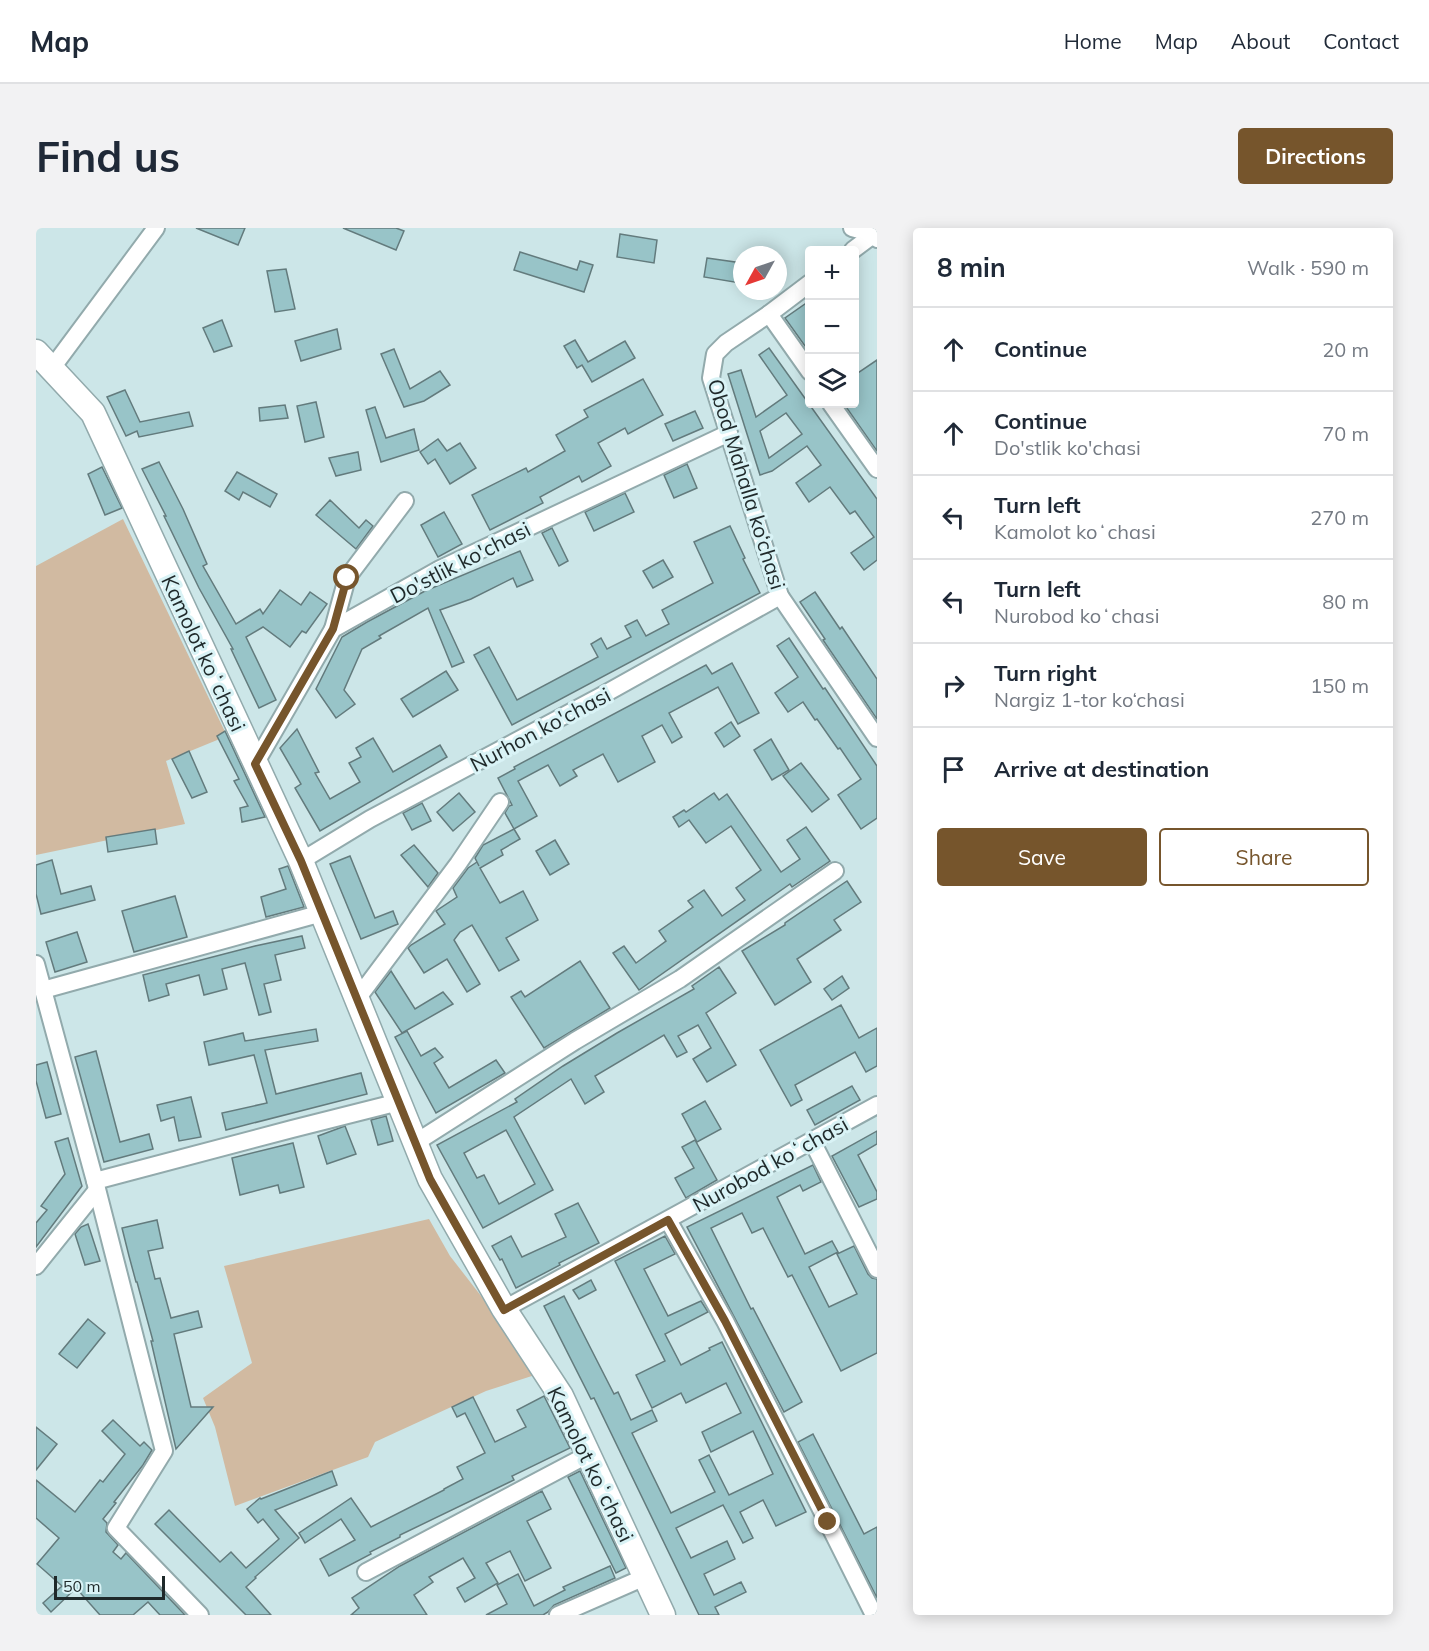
<!DOCTYPE html>
<meta charset="utf-8">
<style>
body{margin:0;font-family:Mulish,sans-serif;background:#f2f2f3;color:#1f2937}
.controls{position:absolute;right:18px;top:18px;display:grid;overflow:hidden;border-radius:6px;box-shadow:0 3px 15px #0003}
.controls button{width:54px;height:54px;display:grid;place-items:center;padding:0;border:0;border-bottom:2px solid #e0e1e3;background:#fff;color:#1f2937;font:30px sans-serif}
.compass{position:absolute;left:697px;top:18px;width:54px;height:54px;border-radius:50%;background:#fff;box-shadow:0 3px 15px #0003;rotate:230deg}
.scale{position:absolute;left:18px;bottom:15px;width:111px;box-sizing:border-box;padding-left:6px;border:3px solid #1f292a;border-top:0;font-size:16px;line-height:21px;white-space:nowrap;color:#1f292a;-webkit-text-stroke:4px #d9f3f6;paint-order:stroke}
.stop{position:absolute;width:18px;height:18px;margin:-14px;border:4px solid #76552c;border-radius:50%;background:#fff}
.stop.end{background:#76552c;border-color:#fff;box-shadow:0 2px 6px #0008}
.list{margin:0;padding:0;list-style:none}
h2{display:flex;justify-content:space-between;align-items:center;height:78px;margin:0;padding:0 24px;font-size:26px}
h2 small{font-size:20px;font-weight:400;color:#747a83}
.list li{display:grid;grid-template-columns:39px 1fr auto;gap:18px;align-items:center;box-sizing:border-box;height:84px;padding:0 24px;border-top:2px solid #e0e1e3}
.list b{display:block;font-size:22px;white-space:nowrap}
.list p{margin:0;font-size:20px;white-space:nowrap;color:#747a83}
.list em{font-size:20px;font-style:normal;color:#747a83}
.actions{display:flex;gap:12px;padding:18px 24px}
.actions a{flex:1;padding:14px 0;border:2px solid #76552c;border-radius:6px;text-align:center;font-size:21px;color:#76552c}
.actions .main{background:#76552c;color:#fff}
.icon{flex:none;width:33px;height:33px;fill:none;stroke:currentColor;stroke-width:2;stroke-linecap:round;stroke-linejoin:round}
.map{position:relative;flex:none;width:841px;height:1387px;overflow:hidden;border-radius:6px}
header{display:flex;align-items:center;gap:36px;box-sizing:border-box;height:84px;padding:0 30px;background:#fff;border-bottom:2px solid #e0e1e3}
header strong{font-size:28px}
nav{display:flex;gap:33px;margin-inline-start:auto;font-size:21px}
.intro{display:flex;align-items:center;justify-content:space-between;box-sizing:border-box;height:144px;padding:0 36px}
h1{margin:0;font-size:42px}
.button{padding:15px 27px;border-radius:6px;background:#76552c;color:#fff;font-size:21px;font-weight:700}
main{display:flex;gap:36px;padding:0 36px}
aside{flex:1;background:#fff;border-radius:6px;box-shadow:0 3px 15px #0003}
.map>svg:first-child{display:block}
.green{fill:#d1baa1}
.building{fill:#98c4c8;stroke:#637b7d;stroke-width:1.5;fill-rule:evenodd}
.lines{fill:none;stroke-linecap:round;stroke-linejoin:round}
.street-casing{stroke:#92aaac;stroke-width:20}
.secondary-casing{stroke:#92aaac;stroke-width:27}
.street{stroke:#fff;stroke-width:16}
.secondary{stroke:#fff;stroke-width:24}
.route{stroke:#76552c;stroke-width:8}
.labels{text-anchor:middle;dominant-baseline:central;stroke-width:6;stroke-linejoin:round;paint-order:stroke}
.street-label{font-size:21px;fill:#1f292a;stroke:#d9f3f6}
</style>
<header>
<strong>Map</strong>
<nav><a>Home</a><a>Map</a><a>About</a><a>Contact</a></nav>
</header>
<div class="intro"><h1>Find us</h1><a class="button">Directions</a></div>
<main>
<div class="map">
<svg width="841" height="1387" viewBox="0 0 841 1387">
<rect width="100%" height="100%" fill="#cce6e8"/>
<g class="green">
<polygon points="87,291 191,508 130,533 149,596 0,627 0,338"/>
<polygon points="393,991 414,1028 505,1145 450,1163 339,1214 332,1229 199,1278 179,1199 167,1170 216,1135 188,1038"/>
</g>
<g class="building">
<polygon points="160,0 209,0 202,17"/>
<polygon points="307,0 360,0 368,3 360,22"/>
<polygon points="584,6 621,12 618,35 581,29"/>
<polygon points="484,24 541,42 544,33 557,37 548,64 478,42"/>
<polygon points="671,30 706,35 704,55 668,49"/>
<polygon points="250,41 259,81 239,84 231,43"/>
<polygon points="769,76 774,82 774,125 749,90"/>
<polygon points="186,92 196,118 178,124 167,100"/>
<polygon points="301,101 305,121 265,133 259,113"/>
<polygon points="539,112 552,134 589,113 599,130 556,154 546,137 541,140 528,118"/>
<path d="M733,120l108,151v61l-13,10 -13,-17 23,-16 -19,-26 -5,3 -20,-27 -21,15 -13,-19 25,-18 -14,-19 -35,25 -12,4 -32,-101 13,-4 15,47 31,-22 -28,-40zM750,185l16,21 -33,24 -9,-27z"/>
<polygon points="358,121 374,161 404,143 414,157 388,173 368,179 345,126"/>
<polygon points="841,132 841,223 808,176 819,176 819,147"/>
<polygon points="607,151 627,187 592,206 589,200 562,215 575,238 546,254 543,248 504,269 507,275 454,302 436,267 490,240 492,244 529,223 520,207 552,189 548,182"/>
<polygon points="89,162 104,194 153,184 157,198 103,209 101,203 90,208 71,169"/>
<polygon points="280,174 288,209 269,214 261,178"/>
<polygon points="249,177 252,190 224,193 223,180"/>
<polygon points="339,179 350,210 378,201 383,222 345,234 330,182"/>
<polygon points="659,183 667,200 637,213 629,196"/>
<polygon points="402,211 411,223 424,215 440,240 414,256 399,231 392,236 384,224"/>
<polygon points="322,224 325,242 300,248 293,230"/>
<polygon points="123,234 147,281 171,336 167,338 200,396 224,381 227,386 244,362 265,377 274,364 291,376 270,405 266,403 254,419 227,399 210,409 240,472 223,480 195,421 197,421 163,360 128,288 130,288 106,241"/>
<polygon points="651,236 661,260 638,270 628,247"/>
<polygon points="66,239 86,280 69,287 52,246"/>
<polygon points="201,244 241,266 234,279 207,264 203,272 189,263"/>
<polygon points="589,265 598,284 558,303 549,284"/>
<polygon points="294,272 323,300 330,292 337,298 320,321 280,287"/>
<polygon points="408,284 426,316 402,329 385,297"/>
<polygon points="694,298 709,330 707,331 724,365 476,497 438,427 453,419 481,472 562,429 555,416 565,410 571,421 595,409 589,398 601,392 610,408 633,396 626,382 677,355 658,314"/>
<polygon points="516,300 532,333 523,338 506,305"/>
<polygon points="484,323 497,352 481,359 477,350 435,371 404,382 428,434 416,439 392,380 343,408 345,410 326,421 308,462 319,476 300,490 280,461 306,409 331,394 389,363"/>
<polygon points="627,332 637,349 617,360 607,343"/>
<polygon points="779,364 804,401 806,399 841,451 841,491 787,412 789,411 764,374"/>
<polygon points="753,410 787,461 789,460 841,538 841,590 825,601 802,567 825,551 804,520 802,521 781,491 779,492 767,474 752,484 739,465 762,449 741,418"/>
<polygon points="696,435 723,485 702,496 682,459 633,485 646,509 636,515 626,497 606,508 619,534 582,554 567,526 537,542 541,548 524,558 512,537 482,553 501,588 478,601 469,585 473,578 476,577 462,550 479,541 478,539 670,437 676,446"/>
<polygon points="410,443 422,462 377,489 365,471"/>
<polygon points="695,494 704,508 688,519 679,505"/>
<polygon points="261,501 283,544 279,545 294,571 324,554 313,535 325,529 320,520 337,510 357,544 404,517 411,529 284,603 259,560 265,556 244,520"/>
<polygon points="189,503 229,589 206,594 204,580 212,578 198,553 203,551 181,508"/>
<polygon points="735,511 753,542 736,552 718,522"/>
<polygon points="153,523 171,564 156,570 136,531"/>
<polygon points="765,535 793,571 776,584 747,548"/>
<polygon points="423,565 439,584 417,603 401,584"/>
<polygon points="678,565 683,572 691,566 745,644 764,631 751,612 770,599 794,633 756,659 754,656 603,762 577,725 588,718 600,735 630,713 623,703 657,679 652,673 668,662 686,688 709,672 700,660 725,642 695,598 670,615 653,592 643,599 637,589 648,582 650,584"/>
<polygon points="386,575 395,593 376,602 367,585"/>
<polygon points="119,601 121,616 72,624 70,609"/>
<polygon points="478,601 484,611 465,622 467,627 444,640 464,675 487,663 502,692 470,710 483,732 463,743 436,697 424,704 418,712 444,756 431,764 411,731 388,745 372,720 375,717 409,696 400,683 421,669 417,660 432,640 441,634 443,638 439,630 447,617"/>
<polygon points="519,612 533,636 514,647 500,623"/>
<polygon points="378,617 402,645 392,659 365,627"/>
<polygon points="314,628 339,690 357,683 362,696 325,711 294,636"/>
<polygon points="16,632 25,666 55,658 59,672 5,686 0,666 0,637"/>
<polygon points="252,638 268,679 230,689 225,669 250,661 243,641"/>
<polygon points="811,653 825,674 798,692 805,702 761,731 775,754 739,777 706,723 749,697 749,695"/>
<polygon points="139,668 151,709 98,724 86,683"/>
<polygon points="41,704 51,734 19,744 10,714"/>
<polygon points="266,708 269,720 239,727 245,752 228,756 235,784 223,787 209,735 186,741 191,761 168,767 163,747 130,756 133,767 113,773 107,747 219,718"/>
<polygon points="544,733 574,780 508,820 475,769 485,763 489,769"/>
<path d="M683,739l17,26 -30,20 30,52 -29,17 -14,-23 18,-11 -13,-23 -20,11 9,16 -10,5 -13,-22 -69,41 9,16 -19,12 -14,-25 -57,38 39,73 -70,38 -46,-83 80,-43 -2,-3 48,-33 54,-33 77,-44 -2,-3zM470,902l29,54 -36,20 -15,-29 -7,3 -13,-25z"/>
<polygon points="355,743 379,781 407,764 417,776 366,805 339,764"/>
<polygon points="806,748 813,760 796,772 788,761"/>
<polygon points="805,777 823,810 841,800 841,838 830,844 819,824 759,857 766,872 755,878 724,822"/>
<polygon points="280,801 282,813 229,822 240,866 325,845 331,866 190,902 186,885 231,875 218,827 173,837 168,814 207,805 209,813"/>
<polygon points="371,803 385,828 399,820 407,829 398,835 413,860 460,832 469,845 400,885 359,809"/>
<polygon points="60,823 84,914 113,906 117,921 68,934 39,829"/>
<polygon points="11,834 25,886 10,890 0,853 0,837"/>
<polygon points="816,858 824,872 779,897 771,882"/>
<polygon points="155,869 165,909 143,913 138,889 125,893 121,877"/>
<polygon points="669,873 685,901 661,914 646,886"/>
<polygon points="350,888 357,913 342,917 335,892"/>
<polygon points="309,898 320,926 291,936 282,908"/>
<polygon points="841,903 841,916 822,927 841,964 841,971 823,979 796,928"/>
<polygon points="32,910 46,958 0,1019 0,995 11,982 5,978 29,946 19,914"/>
<polygon points="659,912 681,952 650,970 639,950 658,940 646,919"/>
<polygon points="257,915 268,959 244,965 242,957 204,967 196,930"/>
<polygon points="777,937 785,954 767,963 764,957 741,969 769,1026 796,1013 802,1024 773,1039 793,1079 821,1066 801,1026 818,1018 832,1046 836,1050 841,1051 841,1125 805,1143 756,1047 752,1049 727,1000 716,1005 706,985 675,1000 715,1081 717,1080 766,1174 748,1184 651,999"/>
<polygon points="542,975 563,1015 523,1035 524,1037 480,1060 466,1031 464,1032 456,1018 475,1008 486,1029 530,1009 519,986"/>
<polygon points="121,992 127,1020 112,1023 119,1051 124,1050 135,1090 162,1083 166,1099 138,1106 155,1179 177,1179 140,1221 115,1113 117,1113 101,1054 100,1054 93,1028 86,1000"/>
<polygon points="52,996 64,1033 49,1037 39,1006 45,999"/>
<polygon points="629,1008 639,1026 608,1041 632,1088 665,1073 672,1084 629,1106 645,1137 674,1122 673,1120 686,1114 770,1284 740,1298 727,1272 704,1284 717,1310 707,1315 687,1277 640,1300 655,1330 691,1313 699,1331 668,1346 678,1367 705,1354 710,1364 679,1379 683,1387 663,1387 558,1170 555,1171 508,1078 528,1068 578,1166 582,1164 595,1192 616,1182 621,1193 596,1205 635,1285 679,1264 663,1232 673,1227 693,1267 737,1246 717,1203 675,1224 666,1204 705,1185 690,1155 650,1175 645,1165 616,1180 600,1147 629,1133 579,1033"/>
<polygon points="555,1052 560,1062 543,1071 537,1062"/>
<polygon points="52,1091 69,1105 41,1140 23,1126"/>
<polygon points="508,1168 534,1220 476,1248 478,1252 364,1307 364,1309 334,1324 335,1326 293,1348 284,1331 319,1312 305,1291 269,1315 263,1305 315,1270 335,1299 408,1262 408,1261 427,1251 421,1239 449,1225 429,1185 421,1189 416,1179 437,1169 459,1214 490,1199 481,1182"/>
<polygon points="77,1192 104,1218 108,1214 116,1222 107,1237 78,1274 80,1275 67,1291 71,1295 70,1304 82,1317 77,1324 85,1331 90,1325 149,1387 124,1387 112,1374 97,1387 64,1387 40,1360 15,1384 7,1375 26,1358 1,1336 23,1310 0,1290 0,1252 39,1284 64,1252 67,1254 89,1226 66,1203"/>
<polygon points="0,1199 21,1216 0,1242"/>
<polygon points="777,1206 828,1306 841,1299 841,1370 762,1214"/>
<polygon points="296,1243 301,1257 239,1282 263,1310 219,1349 220,1350 210,1359 235,1387 210,1387 119,1296 133,1282 184,1334 195,1324 210,1340 243,1311 227,1291 222,1295 211,1281 224,1270 225,1271"/>
<polygon points="544,1243 590,1340 580,1345 532,1249"/>
<polygon points="506,1263 515,1281 491,1293 515,1340 489,1353 474,1323 450,1335 462,1355 429,1374 421,1360 439,1350 427,1330 393,1349 397,1354 378,1367 391,1387 315,1387 323,1380 316,1370 364,1338"/>
<polygon points="574,1338 579,1350 518,1377 512,1384 507,1387 450,1387 471,1376 461,1357 482,1346 498,1378 529,1362 527,1359"/>
</g>
<g class="lines">
<g class="street-casing">
<g id="street">
<polyline points="816,0 838,6 841,11"/>
<polyline points="817,22 841,4"/>
<polyline points="774,55 733,86 690,115 679,126 675,150 744,368 841,510"/>
<polyline points="733,86 774,144"/>
<polyline points="16,140 120,0"/>
<polyline points="795,176 841,241"/>
<polyline points="297,401 311,350 369,273"/>
<polyline points="219,536 297,401 404,341 693,205"/>
<polyline points="265,633 334,591 565,468 744,368"/>
<polyline points="0,736 59,953 128,1223 80,1300 164,1387"/>
<polyline points="7,762 286,685"/>
<polyline points="321,771 422,636 464,574"/>
<polyline points="776,913 841,1041"/>
<polyline points="379,915 539,813 644,751 799,643"/>
<polyline points="59,953 256,901 363,874"/>
<polyline points="632,992 689,1093 792,1295 838,1387"/>
<polyline points="0,1038 61,962"/>
<polyline points="468,1081 841,877"/>
<polyline points="330,1344 553,1226"/>
<polyline points="522,1387 609,1349"/>
</g>
</g>
<g class="secondary-casing">
<polyline id="secondary" points="0,124 57,185 265,633 394,951 468,1081 525,1168 627,1387"/>
</g>
<use href="#street" class="street"/>
<use href="#secondary" class="secondary"/>
</g>
<g class="lines">
<polyline class="route" points="311,350 297,401 219,536 265,633 394,951 468,1082 632,992 689,1093 792,1294"/>
</g>
<g class="labels">
<g class="street-label">
<text transform="translate(711 256) rotate(73)">Obod Mahalla ko‘chasi</text>
<text transform="translate(424 334) rotate(-27)">Do'stlik ko'chasi</text>
<text transform="translate(168 425) rotate(65)">Kamolot koʻchasi</text>
<text transform="translate(504 501) rotate(-28)">Nurhon ko'chasi</text>
<text transform="translate(734 936) rotate(-29)">Nurobod koʻchasi</text>
<text transform="translate(555 1236) rotate(64)">Kamolot koʻchasi</text>
</g>
</g>
</svg>
<div class="controls">
<button>+</button>
<button>−</button>
<button><svg class="icon" aria-label="layers" viewBox="0 0 24 24"><path d="M12 4l9 5-9 5-9-5zM3 14l9 5 9-5"/></svg></button>
</div>
<svg class="compass" viewBox="-18 -18 36 36"><path d="M0-13l5 13h-10z" fill="#e53935"/><path d="M0 13l5-13h-10z" fill="#747a83"/></svg>
<div class="scale">50 m</div>
<div class="stop" style="left:311px;top:350px"></div>
<div class="stop end" style="left:792px;top:1294px"></div>
</div>
<aside>
<h2>8 min<small>Walk · 590 m</small></h2>
<ul class="list">
<li><svg class="icon" aria-label="ahead" viewBox="0 0 24 24"><path d="M12 20V5M6 11l6-6 6 6"/></svg><div><b>Continue</b></div><em>20 m</em></li>
<li><svg class="icon" aria-label="ahead" viewBox="0 0 24 24"><path d="M12 20V5M6 11l6-6 6 6"/></svg><div><b>Continue</b><p>Do'stlik ko'chasi</p></div><em>70 m</em></li>
<li><svg class="icon" aria-label="left" viewBox="0 0 24 24"><path d="M17 20v-9H6M10 6l-5 5 5 5"/></svg><div><b>Turn left</b><p>Kamolot koʻchasi</p></div><em>270 m</em></li>
<li><svg class="icon" aria-label="left" viewBox="0 0 24 24"><path d="M17 20v-9H6M10 6l-5 5 5 5"/></svg><div><b>Turn left</b><p>Nurobod koʻchasi</p></div><em>80 m</em></li>
<li><svg class="icon" aria-label="right" viewBox="0 0 24 24"><path d="M7 20v-9h11M14 6l5 5-5 5"/></svg><div><b>Turn right</b><p>Nargiz 1-tor ko‘chasi</p></div><em>150 m</em></li>
<li><svg class="icon" aria-label="arrive" viewBox="0 0 24 24"><path d="M6 21V4h12l-3 4 3 4H6"/></svg><div><b>Arrive at destination</b></div></li>
</ul>
<div class="actions"><a class="main">Save</a><a>Share</a></div>
</aside>
</main>
